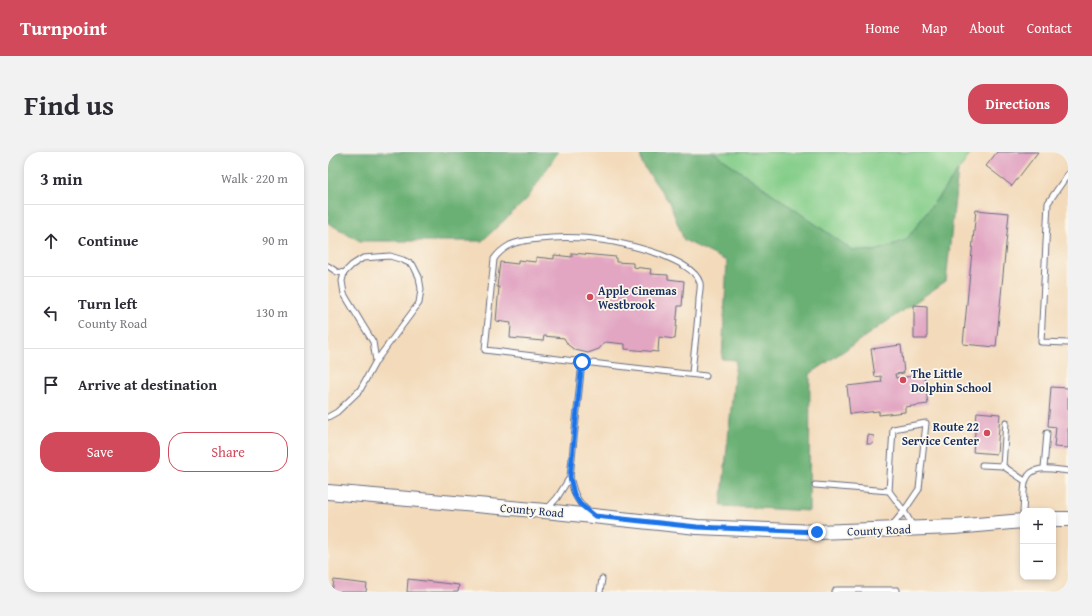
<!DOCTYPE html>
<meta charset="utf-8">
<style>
body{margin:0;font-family:"Gentium Book Plus",serif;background:#f2f2f3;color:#2b2b33}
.controls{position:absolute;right:12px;bottom:12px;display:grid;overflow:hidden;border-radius:8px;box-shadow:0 2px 6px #0003}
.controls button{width:36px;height:36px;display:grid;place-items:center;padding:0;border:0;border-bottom:1px solid #e1e1e2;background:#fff;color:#2b2b33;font:20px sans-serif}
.stop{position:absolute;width:12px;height:12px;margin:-9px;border:3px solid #1a73e8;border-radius:50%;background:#fff}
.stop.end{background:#1a73e8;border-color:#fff;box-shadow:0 1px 4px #0008}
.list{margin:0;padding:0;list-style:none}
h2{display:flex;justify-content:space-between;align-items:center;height:52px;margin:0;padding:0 16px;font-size:17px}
h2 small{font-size:13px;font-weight:400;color:#7c7c81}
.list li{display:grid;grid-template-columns:26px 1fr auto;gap:12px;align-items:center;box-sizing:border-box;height:72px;padding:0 16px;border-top:1px solid #e1e1e2}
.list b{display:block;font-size:15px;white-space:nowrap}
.list p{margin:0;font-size:13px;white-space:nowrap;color:#7c7c81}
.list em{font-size:13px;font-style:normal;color:#7c7c81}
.actions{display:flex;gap:8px;padding:12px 16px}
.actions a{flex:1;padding:9px 0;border:1px solid #d1495b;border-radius:16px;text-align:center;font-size:14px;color:#d1495b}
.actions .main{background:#d1495b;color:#fff}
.icon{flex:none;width:22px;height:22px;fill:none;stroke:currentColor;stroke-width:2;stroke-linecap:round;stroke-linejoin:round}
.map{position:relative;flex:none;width:740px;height:440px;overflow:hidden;border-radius:16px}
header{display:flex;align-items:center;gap:24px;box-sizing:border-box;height:56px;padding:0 20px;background:#d1495b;color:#fff}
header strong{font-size:19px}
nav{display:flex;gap:22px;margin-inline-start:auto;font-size:14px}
.intro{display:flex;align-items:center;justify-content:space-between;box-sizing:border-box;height:96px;padding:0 24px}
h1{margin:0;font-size:28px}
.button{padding:10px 18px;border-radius:16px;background:#d1495b;color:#fff;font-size:14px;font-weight:700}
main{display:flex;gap:24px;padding:0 24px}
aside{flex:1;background:#fff;border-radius:16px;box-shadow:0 2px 6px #0003}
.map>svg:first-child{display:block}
.green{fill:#84cd89;stroke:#507e74}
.forest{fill:#6bb075;stroke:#43706a}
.building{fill:#e2a6c3}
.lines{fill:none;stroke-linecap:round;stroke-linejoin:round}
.lane-casing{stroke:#676b7e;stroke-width:7}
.secondary-casing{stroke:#676b7e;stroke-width:16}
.lane{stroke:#fff;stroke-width:5}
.secondary{stroke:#fff;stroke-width:14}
.route{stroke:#1a73e8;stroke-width:5}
.poi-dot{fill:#d1495b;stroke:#fbf7ec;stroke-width:1.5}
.labels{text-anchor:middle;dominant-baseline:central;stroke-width:3.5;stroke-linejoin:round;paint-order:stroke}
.poi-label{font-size:12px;font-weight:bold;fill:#1b2f5e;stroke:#fbf7ec;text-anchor:start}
.street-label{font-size:12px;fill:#1b2f5e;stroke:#fbf7ec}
</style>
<header>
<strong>Turnpoint</strong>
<nav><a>Home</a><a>Map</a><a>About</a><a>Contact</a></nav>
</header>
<div class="intro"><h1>Find us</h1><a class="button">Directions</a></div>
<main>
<aside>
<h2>3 min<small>Walk · 220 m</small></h2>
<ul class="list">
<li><svg class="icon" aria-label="ahead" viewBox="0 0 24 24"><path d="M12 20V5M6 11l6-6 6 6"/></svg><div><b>Continue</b></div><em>90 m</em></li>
<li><svg class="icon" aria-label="left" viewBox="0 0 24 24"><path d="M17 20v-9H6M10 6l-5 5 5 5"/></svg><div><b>Turn left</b><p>County Road</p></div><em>130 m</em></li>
<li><svg class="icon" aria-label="arrive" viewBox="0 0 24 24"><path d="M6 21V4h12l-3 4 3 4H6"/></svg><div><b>Arrive at destination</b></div></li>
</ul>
<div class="actions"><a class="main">Save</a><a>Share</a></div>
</aside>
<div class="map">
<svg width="740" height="440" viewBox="0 0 740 440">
<rect width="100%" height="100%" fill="#fbf7ec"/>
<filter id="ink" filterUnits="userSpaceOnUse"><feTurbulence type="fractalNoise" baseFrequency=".025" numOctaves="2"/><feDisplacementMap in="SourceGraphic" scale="8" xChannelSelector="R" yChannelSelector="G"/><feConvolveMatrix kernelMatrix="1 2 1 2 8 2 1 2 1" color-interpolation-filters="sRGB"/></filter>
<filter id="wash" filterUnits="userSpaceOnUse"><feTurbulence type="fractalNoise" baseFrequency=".012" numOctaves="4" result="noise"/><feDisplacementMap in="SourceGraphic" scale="16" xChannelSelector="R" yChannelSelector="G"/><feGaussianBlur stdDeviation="0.9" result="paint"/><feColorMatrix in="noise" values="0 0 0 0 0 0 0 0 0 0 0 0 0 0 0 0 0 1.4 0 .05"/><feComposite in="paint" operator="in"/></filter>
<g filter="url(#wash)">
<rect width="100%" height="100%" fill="#f3daba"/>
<polygon class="green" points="385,0 644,0 578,88 547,99 524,98"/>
<g class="forest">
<polygon points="0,0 230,0 199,47 154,89 32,89 0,71"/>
<polygon points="312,0 385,0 524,98 547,99 578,88 630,19 618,129 482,222 481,359 393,354 408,208 394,207 399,109 356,88 341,50 314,12"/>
</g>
<g id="blocks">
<g class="building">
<polygon points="669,0 710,0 684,34 658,14"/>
<polygon points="648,58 681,61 668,195 635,192"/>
<polygon points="244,101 288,105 288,110 305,111 305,115 323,117 322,122 340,123 340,127 356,129 354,154 350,154 347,187 331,185 330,200 297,197 297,192 277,190 271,197 260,201 247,198 240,193 236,186 216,184 215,189 182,186 183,171 168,169 171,135 169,135 172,110 190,112 190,108 208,110 208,105 226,107 226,103 244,105"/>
<polygon points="586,153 599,154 599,187 586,187"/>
<polygon points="573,193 576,221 567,222 568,226 596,223 600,252 577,255 577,260 551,263 551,259 522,262 519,234 554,230 553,224 547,225 543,197"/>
<polygon points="723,235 740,236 740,296 726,295 728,275 720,274"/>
<polygon points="649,260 672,262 669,302 645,300"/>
<polygon points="540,283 546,284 545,292 539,292"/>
<polygon points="80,427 131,433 130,440 79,440"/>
<polygon points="6,428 39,432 38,440 4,440"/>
</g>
</g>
</g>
<g filter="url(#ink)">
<use href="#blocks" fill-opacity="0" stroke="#676b7e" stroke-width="1"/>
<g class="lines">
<g class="lane-casing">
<g id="lane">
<polyline points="740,22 720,51 713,190 740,191"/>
<polyline points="0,114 9,120 16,121"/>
<path d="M254,210l-12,115c4,16 6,24 19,35"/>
<path d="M364,222c2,-25 6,-50 7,-75 0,-5 2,-11 1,-16 -4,-14 -26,-23 -38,-28 -40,-14 -81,-21 -123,-16 -9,1 -21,2 -29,6 -7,4 -12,8 -16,14l-9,91c73,9 147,18 221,26"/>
<polyline points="0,265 9,260 32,238 48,209 91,151 93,137 91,125 85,113 75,108 62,104 35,106 24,113 16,121 14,129 16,142 45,190 48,209"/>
<polyline points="678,270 675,314 697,329"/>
<polyline points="654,313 675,314"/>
<polyline points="716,316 719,281"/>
<polyline points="487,333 561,339"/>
<polyline points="219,357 229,346 242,325"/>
<path d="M695,359c1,-8 0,-24 3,-31 6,-17 29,-10 42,-9"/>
<polyline points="563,375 576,359 561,339 565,277 598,271 591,337 576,359 585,374"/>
<polyline points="272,440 274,427"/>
<polyline points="507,440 508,438 569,438 569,440"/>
</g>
</g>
<g class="secondary-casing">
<g id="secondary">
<polyline points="0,340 217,359 369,375 489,380 626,375 695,369"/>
<polyline points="725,367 740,367"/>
</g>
</g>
<use href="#lane" class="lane"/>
<use href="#secondary" class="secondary"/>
</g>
</g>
<g class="lines" filter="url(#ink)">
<polyline class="route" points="254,210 242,325 246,342 252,352 267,364 369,375 489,380"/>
</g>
<g class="poi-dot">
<circle cx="262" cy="145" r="4"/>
<circle cx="575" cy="228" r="4"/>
<circle cx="659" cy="281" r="4"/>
</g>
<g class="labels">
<g class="poi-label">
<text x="270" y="138">Apple Cinemas<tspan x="270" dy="14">Westbrook</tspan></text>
<text x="583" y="221">The Little<tspan x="583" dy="14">Dolphin School</tspan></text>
<text x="651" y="274" text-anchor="end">Route 22<tspan x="651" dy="14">Service Center</tspan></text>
</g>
<g class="street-label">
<text transform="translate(204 358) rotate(5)">County Road</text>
<text transform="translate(551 378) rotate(-2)">County Road</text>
</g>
</g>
</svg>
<div class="controls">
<button>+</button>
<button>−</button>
</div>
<div class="stop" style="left:254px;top:210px"></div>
<div class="stop end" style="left:489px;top:380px"></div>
</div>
</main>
